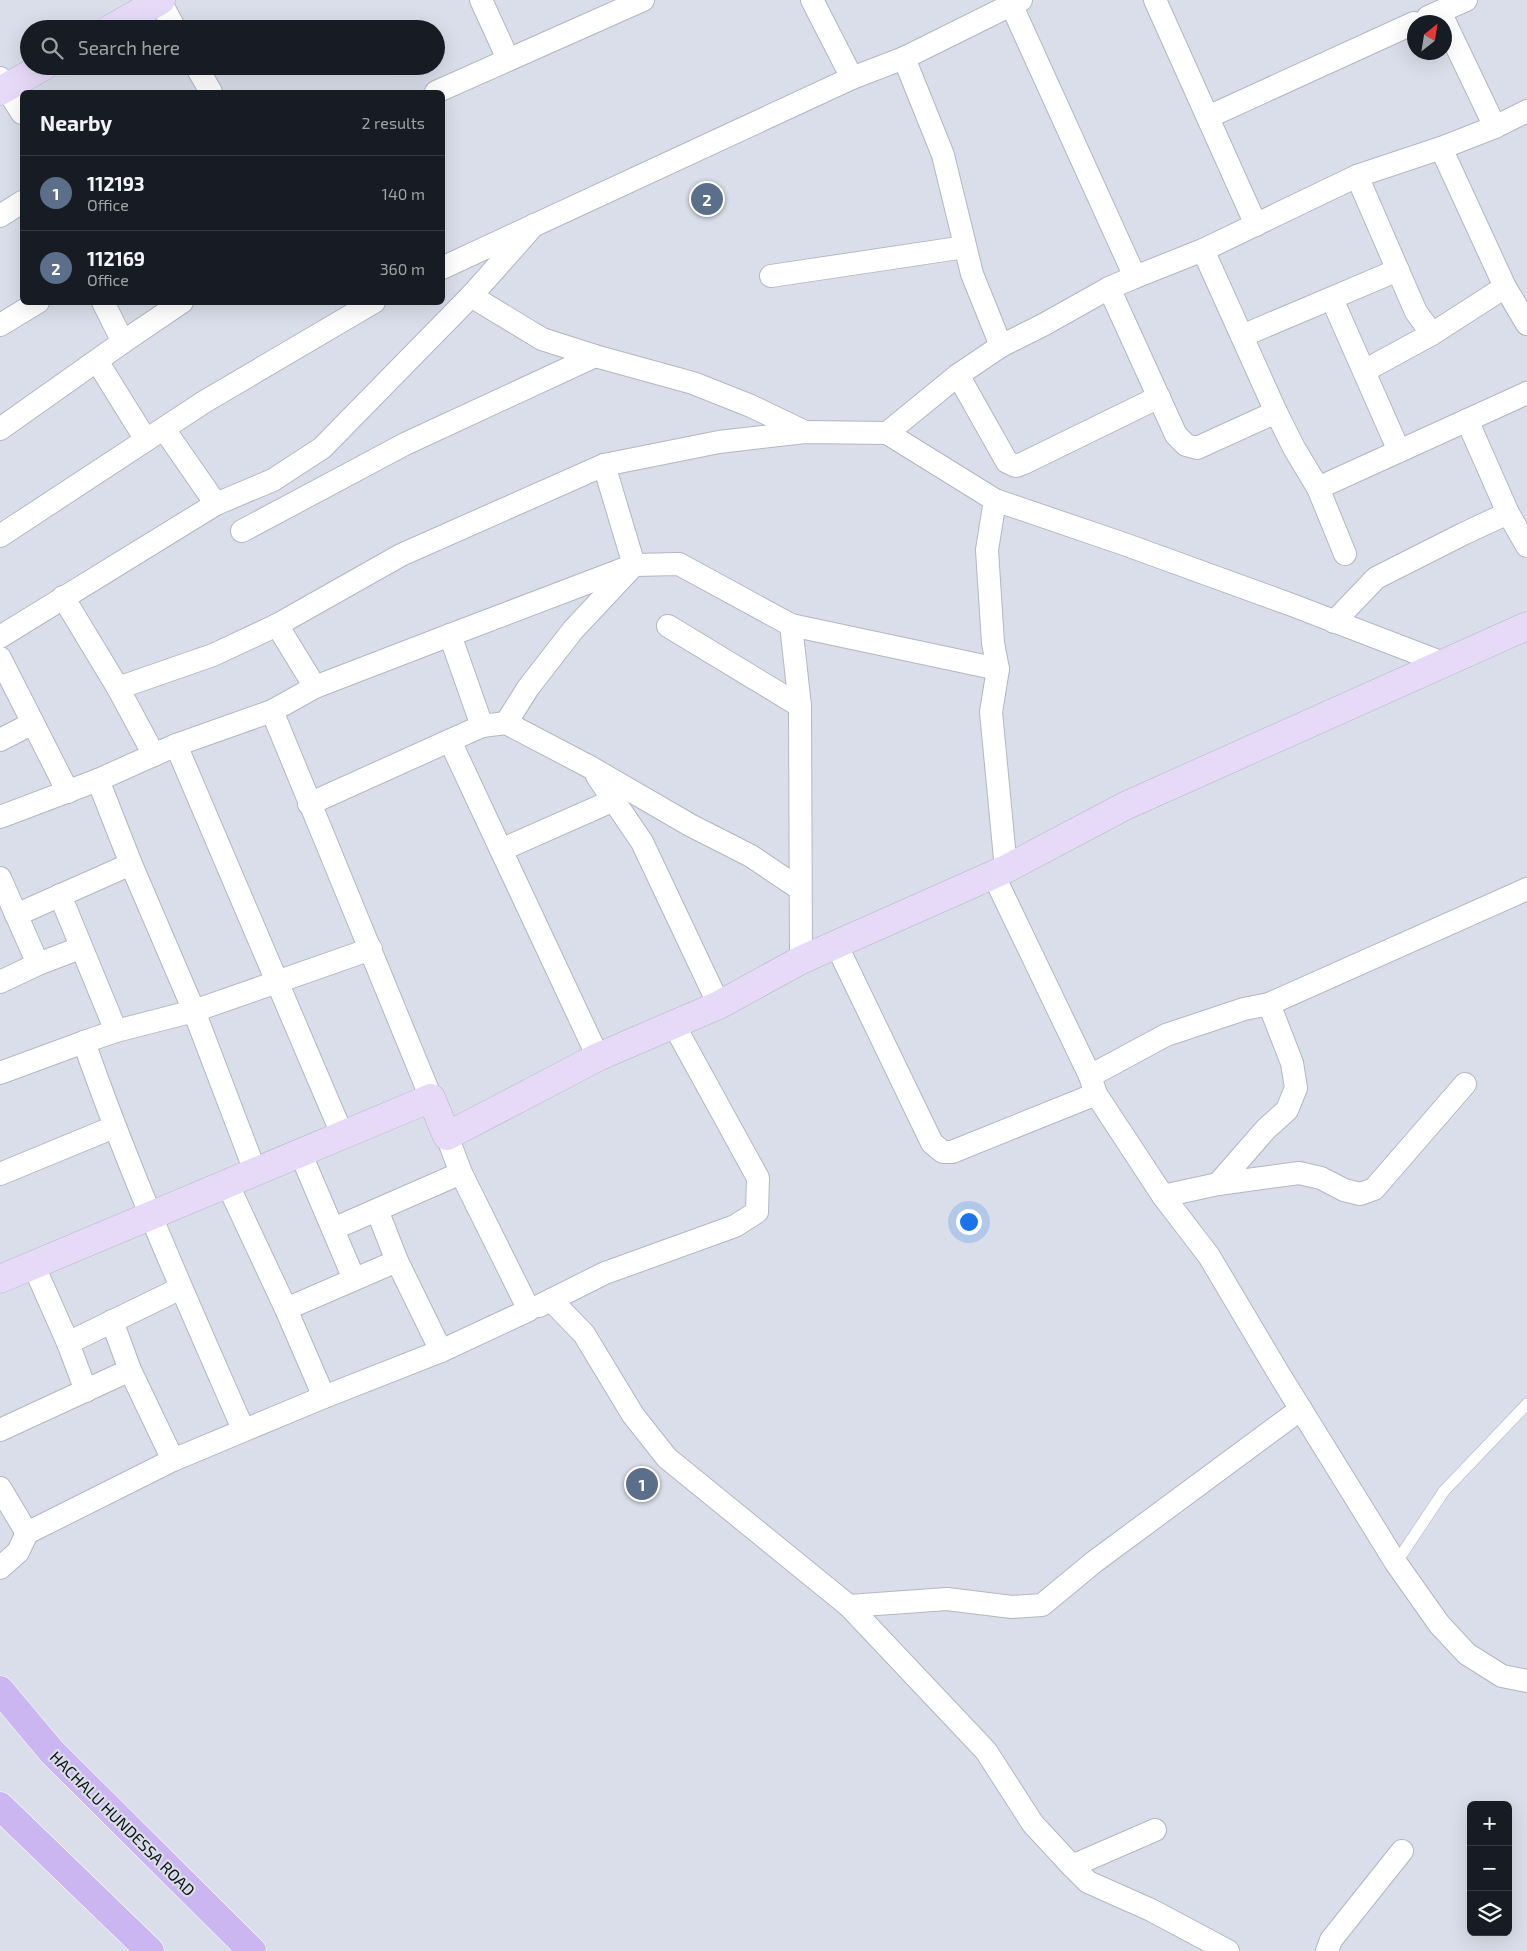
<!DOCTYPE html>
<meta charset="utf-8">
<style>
body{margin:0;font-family:"Exo 2",sans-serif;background:#242831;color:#f1f3f6}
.controls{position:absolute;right:15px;bottom:15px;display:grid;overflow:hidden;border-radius:8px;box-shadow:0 5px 20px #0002}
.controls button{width:45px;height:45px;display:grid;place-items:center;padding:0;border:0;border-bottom:1px solid #363941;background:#171b24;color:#f1f3f6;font:25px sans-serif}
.compass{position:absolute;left:1407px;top:15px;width:45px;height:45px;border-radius:50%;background:#171b24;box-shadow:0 5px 20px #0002;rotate:30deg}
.you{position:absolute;left:968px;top:1221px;width:18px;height:18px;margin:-12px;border:4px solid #fff;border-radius:50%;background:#1a73e8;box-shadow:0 0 0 8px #1a73e833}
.badge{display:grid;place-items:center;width:32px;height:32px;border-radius:50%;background:#0b8043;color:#fff;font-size:16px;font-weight:700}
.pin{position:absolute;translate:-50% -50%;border:2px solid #fff;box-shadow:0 1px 5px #0006}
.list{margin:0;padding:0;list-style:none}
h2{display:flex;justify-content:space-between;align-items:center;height:65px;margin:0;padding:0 20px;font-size:21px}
h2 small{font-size:16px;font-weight:400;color:#9ea1a6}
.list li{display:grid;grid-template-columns:32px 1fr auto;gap:15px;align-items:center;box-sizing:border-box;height:75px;padding:0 20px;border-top:1px solid #363941}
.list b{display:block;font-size:19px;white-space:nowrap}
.list p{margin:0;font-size:16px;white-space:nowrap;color:#9ea1a6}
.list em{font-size:16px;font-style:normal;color:#9ea1a6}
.icon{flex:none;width:28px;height:28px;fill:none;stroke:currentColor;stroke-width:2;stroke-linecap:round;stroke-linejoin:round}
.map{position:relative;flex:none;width:1527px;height:1951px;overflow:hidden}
.search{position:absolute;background:#171b24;box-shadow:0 5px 20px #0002;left:20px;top:20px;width:425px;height:55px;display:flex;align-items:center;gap:12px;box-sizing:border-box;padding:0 18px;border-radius:28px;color:#9ea1a6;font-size:19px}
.panel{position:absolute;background:#171b24;box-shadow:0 5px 20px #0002;left:20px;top:90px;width:425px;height:215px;border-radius:8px}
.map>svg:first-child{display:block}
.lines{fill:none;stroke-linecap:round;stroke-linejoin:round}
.lane-casing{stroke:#b2b7c2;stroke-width:12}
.street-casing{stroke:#b2b7c2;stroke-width:24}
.secondary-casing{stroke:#b2b7c2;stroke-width:29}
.primary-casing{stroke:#fff;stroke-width:29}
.lane{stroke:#fff;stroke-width:11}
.street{stroke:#fff;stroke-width:22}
.secondary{stroke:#e6daf8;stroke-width:28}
.primary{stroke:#ccb6f1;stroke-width:28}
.labels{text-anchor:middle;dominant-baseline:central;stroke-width:4.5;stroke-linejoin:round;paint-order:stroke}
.street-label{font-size:16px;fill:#111316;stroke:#d9deea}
</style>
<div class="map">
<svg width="1527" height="1951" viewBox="0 0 1527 1951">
<rect width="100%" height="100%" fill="#d9deea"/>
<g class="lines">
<g class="lane-casing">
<polyline id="lane" points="1396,1563 1444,1491 1527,1404"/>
</g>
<g class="street-casing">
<g id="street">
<polyline points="481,0 508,59"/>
<polyline points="812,0 852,78"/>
<polyline points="1155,0 1256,225"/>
<polyline points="160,1 175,29"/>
<polyline points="1011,4 1135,277 1203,250 1357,176 1441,148 1495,127 1527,111"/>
<polyline points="1440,12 1495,127"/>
<polyline points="1428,17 1466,0"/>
<polyline points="904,58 943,155 972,274 1001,346"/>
<polyline points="196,66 211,92"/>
<polyline points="0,78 22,113"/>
<polyline points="436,92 643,0"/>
<polyline points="1208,117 1414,23"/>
<polyline points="1441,148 1505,287 1527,324"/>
<polyline points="1357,176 1416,312 1432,334 1505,287"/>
<polyline points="0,216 22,202"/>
<polyline points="1203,250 1276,412 1294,448 1318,488 1345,554"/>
<polyline points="442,268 852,78 904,58 1021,0"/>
<polyline points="771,276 965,247"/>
<polyline points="1109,288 1176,435 1186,445 1197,448 1276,412"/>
<polyline points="471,296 542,339 595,356 693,383 751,406 805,432"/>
<polyline points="1332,299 1399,451"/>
<polyline points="103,302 123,342"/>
<polyline points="0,325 38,302"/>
<polyline points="1242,336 1398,270"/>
<polyline points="97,361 146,440"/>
<polyline points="1364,371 1432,334"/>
<polyline points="958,375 1007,462 1016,466 1024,463 1159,397"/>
<polyline points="1467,420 1508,513"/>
<polyline points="0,429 123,342 182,302"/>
<polyline points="164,429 216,504"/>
<polyline points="887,433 995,500 1124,544 1292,605 1443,663"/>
<polyline points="1318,488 1527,393"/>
<polyline points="995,500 987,550 993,643 998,669 991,712 1006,869"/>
<polyline points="242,531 405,444 595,356"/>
<polyline points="0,536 204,402 374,302"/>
<polyline points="63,597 118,688 154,755"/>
<polyline points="1334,622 1376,578 1463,534 1508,513 1527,546"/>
<polyline points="277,625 315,687"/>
<polyline points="791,625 800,706 801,960"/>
<polyline points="668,626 800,706"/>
<polyline points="450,635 634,565 604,465"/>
<polyline points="0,637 216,504 273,480 322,448 471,296 534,225"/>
<polyline points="0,658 68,792"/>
<polyline points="118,688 213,655 277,625 401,555 604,465 719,442 805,432 887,433 958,375 1001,346 1043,325 1109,288 1135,277"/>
<polyline points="272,711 315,687 450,635 482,726"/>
<polyline points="506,723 528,688 573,630 634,565 679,564 791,625 998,669"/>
<polyline points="0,740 33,723"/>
<polyline points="450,741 598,1057"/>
<polyline points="176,745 342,1134"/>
<polyline points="597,776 642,842 719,1005"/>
<polyline points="98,780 131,864 194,1011 255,1171"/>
<polyline points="309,804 482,726 506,723 590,767 690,825 751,856 800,889"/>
<path d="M0,817l98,-37 78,-35 96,-34c53,129 107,258 159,387"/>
<polyline points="501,850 614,800"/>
<polyline points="993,874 1090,1076 1096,1094 1163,1196 1209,1256 1279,1374 1396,1563 1439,1624 1467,1654 1502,1676 1527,1681"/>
<polyline points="0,878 38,964"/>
<polyline points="60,895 116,1031"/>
<polyline points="16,915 131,864"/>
<polyline points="836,944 932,1143 943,1152 952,1152 1096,1094"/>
<polyline points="0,982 38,964 80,948"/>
<polyline points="1269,1004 1527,889"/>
<path d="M84,1042c46,132 103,259 159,387"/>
<polyline points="0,1073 84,1042 116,1031 194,1011 371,949"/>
<polyline points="1090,1076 1166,1035 1244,1009 1269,1004 1292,1063 1296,1088 1287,1110 1266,1129 1218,1184"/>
<polyline points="300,1152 354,1279"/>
<polyline points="0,1174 114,1127"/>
<polyline points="227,1183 286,1309 324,1397"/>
<polyline points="1163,1196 1218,1184 1299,1173 1321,1178 1344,1190 1360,1194 1374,1189 1465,1084"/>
<polyline points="377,1210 397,1261 441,1351"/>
<polyline points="333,1229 461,1173"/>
<polyline points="33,1264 68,1343 86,1391"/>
<polyline points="551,1300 584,1334 633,1415 667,1458 849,1606 986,1751 1033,1824 1072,1866 1088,1882 1151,1910 1228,1951"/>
<polyline points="539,1306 605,1273 735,1226 757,1212 758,1178 674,1025"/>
<polyline points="286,1309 397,1261"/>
<polyline points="112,1321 130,1370 173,1460"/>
<polyline points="68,1343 181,1288"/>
<polyline points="0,1430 130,1370"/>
<polyline points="0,1488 27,1533"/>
<polyline points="0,1568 18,1552 27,1533 173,1460 324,1397 441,1351 529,1310 461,1173 447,1136"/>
<polyline points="849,1606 947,1599 1012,1607 1042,1605 1094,1562 1301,1409"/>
<polyline points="1072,1866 1155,1830"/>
<polyline points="1327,1951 1331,1940 1402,1851"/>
</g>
</g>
<g class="secondary-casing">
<g id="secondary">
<polyline points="110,29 161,0"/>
<polyline points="0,91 44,66"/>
<polyline points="0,1279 431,1098 447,1136 598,1057 719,1005 801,960 1006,869 1125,806 1527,626"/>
</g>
</g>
<g class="primary-casing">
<g id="primary">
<polyline points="0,1690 52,1752 252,1951"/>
<polyline points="0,1806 150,1951"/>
</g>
</g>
<use href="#lane" class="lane"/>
<use href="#street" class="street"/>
<use href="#secondary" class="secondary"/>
<use href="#primary" class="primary"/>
</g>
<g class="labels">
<g class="street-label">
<text transform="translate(123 1823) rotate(45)">HACHALU HUNDESSA ROAD</text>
</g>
</g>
</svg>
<div class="controls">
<button>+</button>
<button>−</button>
<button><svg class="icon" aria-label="layers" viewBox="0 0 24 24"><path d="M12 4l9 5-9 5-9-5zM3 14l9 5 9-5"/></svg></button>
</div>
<svg class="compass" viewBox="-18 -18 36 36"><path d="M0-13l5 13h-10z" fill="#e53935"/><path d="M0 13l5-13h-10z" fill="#9ea1a6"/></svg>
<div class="you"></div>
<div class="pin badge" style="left:642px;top:1484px;background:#5c6f8a">1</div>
<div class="pin badge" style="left:707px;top:199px;background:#5c6f8a">2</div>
<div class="search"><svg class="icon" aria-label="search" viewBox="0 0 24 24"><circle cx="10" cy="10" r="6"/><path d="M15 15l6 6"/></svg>Search here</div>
<section class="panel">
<h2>Nearby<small>2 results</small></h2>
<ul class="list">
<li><span class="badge" style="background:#5c6f8a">1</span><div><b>112193</b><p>Office</p></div><em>140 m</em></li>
<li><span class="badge" style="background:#5c6f8a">2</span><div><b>112169</b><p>Office</p></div><em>360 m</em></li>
</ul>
</section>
</div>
